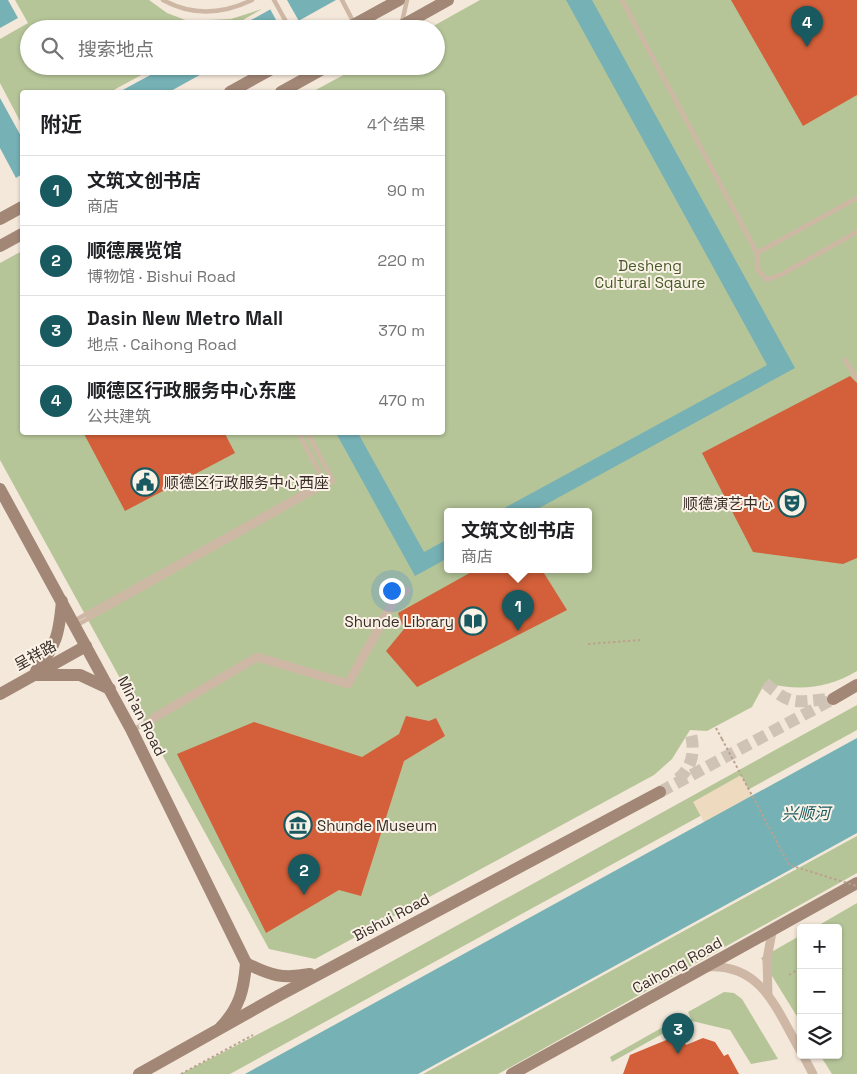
<!DOCTYPE html>
<html lang="zh">
<meta charset="utf-8">
<style>
body{margin:0;font-family:"Space Grotesk","Noto Sans SC",sans-serif;background:#f2f2f2;color:#202124}
.controls{position:absolute;right:15px;bottom:15px;display:grid;overflow:hidden;border-radius:5px;box-shadow:0 1px 4px #0004}
.controls button{width:45px;height:45px;display:grid;place-items:center;padding:0;border:0;border-bottom:1px solid #e0e0e0;background:#fff;color:#202124;font:25px sans-serif}
.you{position:absolute;left:391px;top:590px;width:18px;height:18px;margin:-12px;border:4px solid #fff;border-radius:50%;background:#1a73e8;box-shadow:0 0 0 8px #1a73e833}
.badge{display:grid;place-items:center;width:32px;height:32px;border-radius:50%;background:#185a5f;color:#fff;font-size:16px;font-weight:700}
.pin{position:absolute;translate:-50% -41px;filter:drop-shadow(0 1px 2px #0008)}
.pin::after{content:'';position:absolute;top:26px;width:18px;height:15px;background:inherit;clip-path:polygon(0 0,100% 0,50% 100%)}
.popup{position:absolute;left:444px;top:508px;width:148px;height:65px;box-sizing:border-box;display:grid;place-content:center;border-radius:5px;background:#fff;filter:drop-shadow(0 1px 4px #0005);font-size:16px;white-space:nowrap;color:#757577}
.popup b{font-size:19px;color:#202124}
.popup::after{content:'';position:absolute;left:50%;top:100%;margin-left:-10px;border:10px solid transparent;border-top-color:#fff}
.list{margin:0;padding:0;list-style:none}
h2{display:flex;justify-content:space-between;align-items:center;height:65px;margin:0;padding:0 20px;font-size:21px}
h2 small{font-size:16px;font-weight:400;color:#757577}
.list li{display:grid;grid-template-columns:32px 1fr auto;gap:15px;align-items:center;box-sizing:border-box;height:70px;padding:0 20px;border-top:1px solid #e0e0e0}
.list b{display:block;font-size:19px;white-space:nowrap}
.list p{margin:0;font-size:16px;white-space:nowrap;color:#757577}
.list em{font-size:16px;font-style:normal;color:#757577}
.icon{flex:none;width:28px;height:28px;fill:none;stroke:currentColor;stroke-width:2;stroke-linecap:round;stroke-linejoin:round}
.map{position:relative;flex:none;width:857px;height:1074px;overflow:hidden}
.search{position:absolute;background:#fff;box-shadow:0 1px 4px #0004;left:20px;top:20px;width:425px;height:55px;display:flex;align-items:center;gap:12px;box-sizing:border-box;padding:0 18px;border-radius:28px;color:#757577;font-size:19px}
.panel{position:absolute;background:#fff;box-shadow:0 1px 4px #0004;left:20px;top:90px;width:425px;height:345px;border-radius:5px}
.map>svg:first-child{display:block}
.green{fill:#b6c598;fill-rule:evenodd}
.plaza{fill:#eedabf}
.water{fill:#76b1b5}
.pier{fill:#f4e8da}
.building{fill:#d3603a}
.lines{fill:none;stroke-linecap:round;stroke-linejoin:round}
.secondary-tunnel{stroke:#cfc3b6;stroke-width:12;stroke-dasharray:12 6;stroke-linecap:butt}
.path{stroke:#baa28f;stroke-width:2;stroke-dasharray:2.5 2.5;stroke-linecap:butt}
.lane{stroke:#ceb8a5;stroke-width:4.5}
.street{stroke:#ceb8a5;stroke-width:9}
.secondary{stroke:#a28676;stroke-width:12}
.path-bridge{stroke:#baa28f;stroke-width:2;stroke-dasharray:2.5 2.5;stroke-linecap:butt}
.labels{text-anchor:middle;dominant-baseline:central;stroke-width:4;stroke-linejoin:round;paint-order:stroke}
.park-label{font-size:15px;fill:#475a28;stroke:#fbf2e7}
.poi-label{font-size:15px;fill:#392d27;stroke:#fbf2e7;text-anchor:start}
.street-label{font-size:15px;fill:#392d27;stroke:#fbf2e7}
.water-label{font-size:16px;font-style:italic;fill:#185a5f;stroke:#fbf2e7}
</style>
<div class="map">
<svg width="857" height="1074" viewBox="0 0 857 1074">
<rect width="100%" height="100%" fill="#f4e8da"/>
<g class="green">
<polygon points="15,0 149,0 167,13 188,21 231,19 262,9 227,29 29,29 29,66 158,66 110,92 22,92 22,125 0,83 0,39 28,23"/>
<path d="M480,0h377v671c-30,18 -58,20 -92,12l-13,24 -45,24 -17,-1 -18,29 -18,16 -339,184 -46,-10 -269,-489v-197l22,-12v181h420v-340h-130l48,-26h76v-37h-8zM448,512h140v58h-140z"/>
<polygon points="857,705 857,730 230,1074 181,1074 291,1017"/>
<polygon points="857,836 857,873 498,1074 423,1074"/>
<polygon points="857,903 857,1074 832,1074 820,1055 838,1055 838,928 814,928"/>
<polygon points="801,935 801,1023 761,958"/>
<polygon points="724,992 734,993 742,999 778,1059 751,1064 730,1030 692,1021 688,1012"/>
<polygon points="679,1018 682,1023 612,1062 610,1057"/>
</g>
<polygon class="plaza" points="741,775 780,849 733,875 693,802"/>
<g class="water">
<polygon points="0,0 8,0 18,18 0,28"/>
<polygon points="287,0 336,0 284,29 235,29"/>
<polygon points="566,0 592,0 795,368 532,512 497,512 767,365"/>
<polygon points="167,66 216,66 169,92 119,92"/>
<polygon points="0,98 22,138 22,174 16,178 0,148"/>
<polygon points="336,433 358,433 424,552 448,539 448,558 415,576"/>
<polygon points="857,738 857,833 418,1074 245,1074"/>
</g>
<polygon class="pier" points="282,0 287,0 300,23 289,29 281,29 269,7"/>
<g class="building">
<polygon points="731,0 857,0 857,95 803,126"/>
<polygon points="850,376 857,383 857,558 843,564 753,552 702,453"/>
<polygon points="83,432 224,432 235,453 125,511"/>
<polygon points="475,570 542,570 567,610 417,687 386,651 404,629 398,613"/>
<polygon points="406,716 429,721 436,718 445,736 404,761 361,896 339,890 266,933 177,754 254,722 362,757 399,734"/>
<polygon points="676,1036 682,1037 686,1045 703,1038 715,1042 724,1056 728,1054 739,1074 623,1074 630,1055"/>
</g>
<g class="lines">
<g class="secondary-tunnel">
<path d="M765,683c26,23 29,19 63,16"/>
<path d="M678,779c16,-13 17,-30 12,-49"/>
<polyline points="660,792 833,699"/>
</g>
<g class="path">
<polyline points="588,644 641,640"/>
<polyline points="716,728 722,739"/>
<polyline points="789,975 800,968"/>
<polyline points="181,1074 253,1035"/>
</g>
<g class="lane">
<path d="M163,0c29,16 60,14 89,0"/>
<polyline points="274,0 290,29"/>
<polyline points="342,0 354,23"/>
<polyline points="622,0 757,253 757,269 767,280 782,274 857,232"/>
<polyline points="402,22 407,0"/>
<polyline points="757,253 857,198"/>
<polyline points="845,360 857,379"/>
<polyline points="74,621 324,481 298,432"/>
<polyline points="77,625 333,481 307,432"/>
<polyline points="133,730 152,719"/>
</g>
<g class="street">
<polyline points="152,719 257,657 348,684 396,597 406,591"/>
<path d="M708,967c55,-3 69,44 93,85"/>
<polyline points="768,995 767,959 772,932"/>
<polyline points="803,1055 813,1074"/>
</g>
<g class="secondary">
<polyline points="346,29 399,0"/>
<polyline points="396,29 448,0"/>
<polyline points="230,92 277,66"/>
<polyline points="281,92 328,66"/>
<polyline points="0,219 22,207"/>
<polyline points="0,246 22,234"/>
<path d="M0,489l132,242 114,232c-2,26 -6,44 -25,64"/>
<path d="M36,671c21,-27 23,-37 26,-70"/>
<polyline points="36,675 80,675 110,689"/>
<polyline points="0,694 86,646"/>
<polyline points="833,699 857,685"/>
<path d="M246,963c25,13 37,16 64,11"/>
<polyline points="139,1074 278,996 660,792"/>
<polyline points="512,1074 857,883"/>
</g>
<polyline class="path-bridge" points="722,739 789,865 857,886"/>
</g>
<defs>
<g id="civic-ring" transform="scale(1.4375)"><circle r="9.5" fill="#fbf2e7" stroke="#185a5f" stroke-width="1.5"/><path d="M-.6-6.5H3V-4.5H.6V-3L4-1V1h2V6H-6V1h2V-1L-.6-3ZM-1.2 2.5V6h2.4V2.5Z" fill="#185a5f"/></g>
<g id="theatre-ring" transform="scale(1.4375)"><circle r="9.5" fill="#fbf2e7" stroke="#185a5f" stroke-width="1.5"/><path d="M-5-5.5Q0-4 5-5.5V0Q5 5 0 6Q-5 5-5 0ZM-3.3-2.5H-1v1.5H-3.3ZM1-2.5H3.3v1.5H1ZM-2.8 1Q0 5.5 2.8 1Z" fill="#185a5f"/></g>
<g id="library-ring" transform="scale(1.4375)"><circle r="9.5" fill="#fbf2e7" stroke="#185a5f" stroke-width="1.5"/><path d="M-6-4Q-3-5.5-.7-3.5V5Q-3 3-6 4ZM6-4Q3-5.5 .7-3.5V5Q3 3 6 4Z" fill="#185a5f"/></g>
<g id="museum-ring" transform="scale(1.4375)"><circle r="9.5" fill="#fbf2e7" stroke="#185a5f" stroke-width="1.5"/><path d="M0-6L6-3V-2H-6V-3ZM-5-1h2V3h-2ZM-1-1h2V3h-2ZM3-1h2V3H3ZM-6 4H6V6H-6Z" fill="#185a5f"/></g>
</defs>
<g fill-rule="evenodd">
<use href="#civic-ring" x="145" y="482"/>
<use href="#theatre-ring" x="792" y="503"/>
<use href="#library-ring" x="473" y="621"/>
<use href="#museum-ring" x="298" y="825"/>
</g>
<g class="labels">
<g class="park-label">
<text x="650" y="265">Desheng<tspan x="650" dy="17">Cultural Sqaure</tspan></text>
</g>
<g class="poi-label">
<text x="164" y="482">顺德区行政服务中心西座</text>
<text x="773" y="503" text-anchor="end">顺德演艺中心</text>
<text x="454" y="621" text-anchor="end">Shunde Library</text>
<text x="317" y="825">Shunde Museum</text>
</g>
<g class="street-label">
<text transform="translate(35 655) rotate(-29)">呈祥路</text>
<text transform="translate(142 716) rotate(63)">Min'an Road</text>
<text transform="translate(391 917) rotate(-28)">Bishui Road</text>
<text transform="translate(677 965) rotate(-29)">Caihong Road</text>
</g>
<g class="water-label">
<text x="806" y="813">兴顺河</text>
</g>
</g>
</svg>
<div class="controls">
<button>+</button>
<button>−</button>
<button><svg class="icon" aria-label="layers" viewBox="0 0 24 24"><path d="M12 4l9 5-9 5-9-5zM3 14l9 5 9-5"/></svg></button>
</div>
<div class="you"></div>
<div class="pin badge" style="left:518px;top:631px">1</div>
<div class="popup"><b>文筑文创书店</b>商店</div>
<div class="pin badge" style="left:304px;top:895px">2</div>
<div class="pin badge" style="left:678px;top:1054px">3</div>
<div class="pin badge" style="left:807px;top:47px">4</div>
<div class="search"><svg class="icon" aria-label="search" viewBox="0 0 24 24"><circle cx="10" cy="10" r="6"/><path d="M15 15l6 6"/></svg>搜索地点</div>
<section class="panel">
<h2>附近<small>4个结果</small></h2>
<ul class="list">
<li><span class="badge">1</span><div><b>文筑文创书店</b><p>商店</p></div><em>90 m</em></li>
<li><span class="badge">2</span><div><b>顺德展览馆</b><p>博物馆 · Bishui Road</p></div><em>220 m</em></li>
<li><span class="badge">3</span><div><b>Dasin New Metro Mall</b><p>地点 · Caihong Road</p></div><em>370 m</em></li>
<li><span class="badge">4</span><div><b>顺德区行政服务中心东座</b><p>公共建筑</p></div><em>470 m</em></li>
</ul>
</section>
</div>
